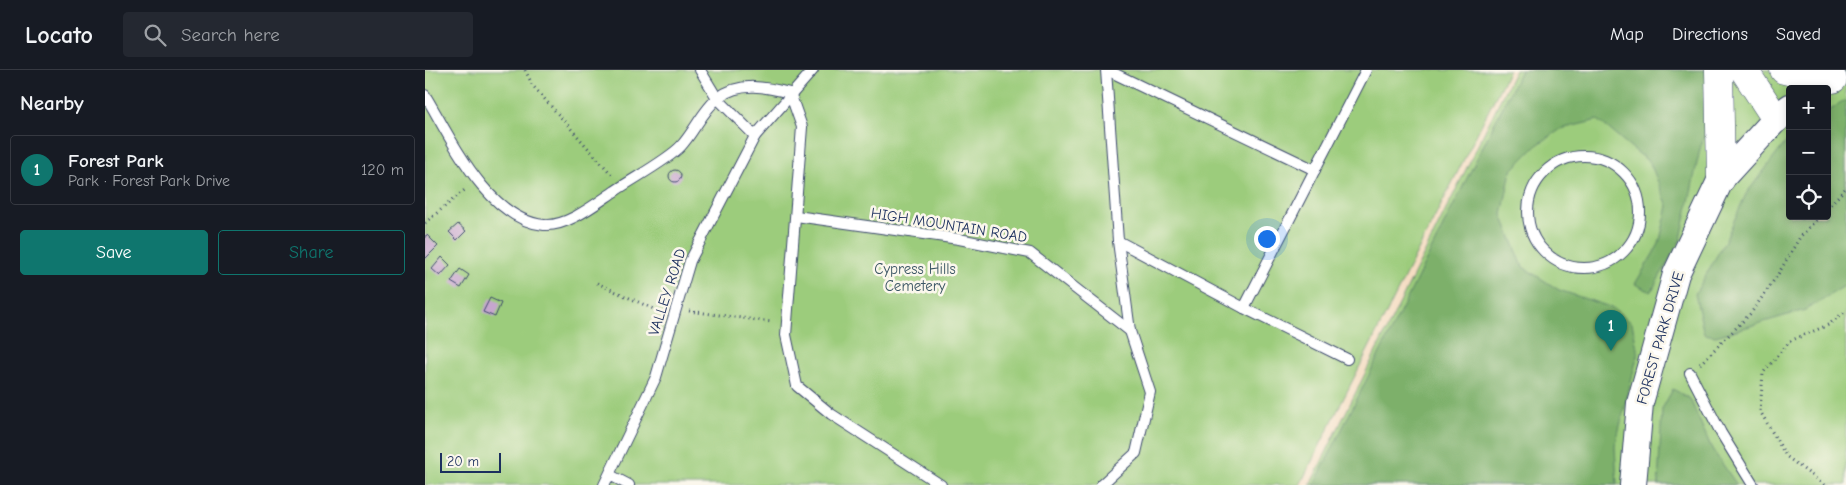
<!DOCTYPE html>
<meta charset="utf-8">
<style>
body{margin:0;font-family:"Comic Neue",sans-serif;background:#242831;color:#f1f3f6}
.controls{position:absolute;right:15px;top:15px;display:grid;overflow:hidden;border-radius:5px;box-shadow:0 2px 8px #0003}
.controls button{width:45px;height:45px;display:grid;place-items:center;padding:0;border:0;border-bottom:1px solid #363941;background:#171b24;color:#f1f3f6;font:25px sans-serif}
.scale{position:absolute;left:15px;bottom:12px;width:61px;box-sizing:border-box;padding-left:5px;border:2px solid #1b2f5e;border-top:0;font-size:14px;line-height:18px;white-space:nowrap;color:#1b2f5e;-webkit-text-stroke:4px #fbf7ec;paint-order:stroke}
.you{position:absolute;left:841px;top:168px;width:18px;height:18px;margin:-12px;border:4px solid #fff;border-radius:50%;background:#1a73e8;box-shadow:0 0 0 8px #1a73e833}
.badge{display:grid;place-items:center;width:32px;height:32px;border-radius:50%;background:#0f766e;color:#fff;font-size:16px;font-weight:700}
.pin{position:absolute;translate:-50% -41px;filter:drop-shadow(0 1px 2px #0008)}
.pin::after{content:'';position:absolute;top:26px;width:18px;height:15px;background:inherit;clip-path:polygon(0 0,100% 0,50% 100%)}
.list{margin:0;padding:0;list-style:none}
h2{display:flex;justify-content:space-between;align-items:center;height:65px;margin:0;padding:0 20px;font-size:21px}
h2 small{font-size:16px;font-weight:400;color:#9ea1a6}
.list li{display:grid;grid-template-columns:32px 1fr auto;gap:15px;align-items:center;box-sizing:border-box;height:70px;margin:0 10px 10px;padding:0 10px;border:1px solid #363941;border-radius:5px}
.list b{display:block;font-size:19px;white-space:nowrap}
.list p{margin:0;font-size:16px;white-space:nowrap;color:#9ea1a6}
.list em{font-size:16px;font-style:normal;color:#9ea1a6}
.actions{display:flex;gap:10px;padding:15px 20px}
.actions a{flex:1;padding:11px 0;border:1px solid #0f766e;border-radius:5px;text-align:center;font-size:18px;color:#0f766e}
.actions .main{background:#0f766e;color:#fff}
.icon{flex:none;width:28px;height:28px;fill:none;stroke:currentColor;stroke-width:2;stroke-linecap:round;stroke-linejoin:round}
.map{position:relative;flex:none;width:1421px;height:415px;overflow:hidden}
header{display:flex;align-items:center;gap:30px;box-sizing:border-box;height:70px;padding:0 25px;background:#171b24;border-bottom:1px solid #363941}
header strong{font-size:24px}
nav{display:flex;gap:28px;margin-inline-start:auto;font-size:18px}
.search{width:350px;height:45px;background:#242831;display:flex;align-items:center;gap:12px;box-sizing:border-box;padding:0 18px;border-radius:5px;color:#9ea1a6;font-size:19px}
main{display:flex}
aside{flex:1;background:#171b24}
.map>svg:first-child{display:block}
.green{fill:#9ccc7b;stroke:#5c7e6c;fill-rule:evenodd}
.forest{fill:#7db06b;stroke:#4c7064}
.building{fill:#c6a6ce}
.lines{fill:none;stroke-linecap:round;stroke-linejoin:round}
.lane-casing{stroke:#3c496d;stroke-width:12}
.secondary-casing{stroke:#3c496d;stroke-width:28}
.highway-casing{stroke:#3c496d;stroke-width:29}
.path{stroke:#3c496d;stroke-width:3;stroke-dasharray:1 4;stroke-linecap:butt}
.lane{stroke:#fff;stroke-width:10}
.secondary{stroke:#fff;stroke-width:26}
.highway{stroke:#fff;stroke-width:28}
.labels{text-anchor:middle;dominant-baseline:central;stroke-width:5;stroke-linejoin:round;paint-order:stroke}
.street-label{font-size:15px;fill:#1b2f5e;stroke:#fbf7ec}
.park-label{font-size:15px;fill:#3b5665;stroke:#fbf7ec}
</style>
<header>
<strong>Locato</strong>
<div class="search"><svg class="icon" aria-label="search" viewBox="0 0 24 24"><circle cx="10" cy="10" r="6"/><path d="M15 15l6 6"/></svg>Search here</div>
<nav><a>Map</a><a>Directions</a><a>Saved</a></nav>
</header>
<main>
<aside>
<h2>Nearby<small></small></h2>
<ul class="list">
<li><span class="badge">1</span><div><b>Forest Park</b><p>Park · Forest Park Drive</p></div><em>120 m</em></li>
</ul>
<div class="actions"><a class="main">Save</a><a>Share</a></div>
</aside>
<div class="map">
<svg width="1421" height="415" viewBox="0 0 1421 415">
<rect width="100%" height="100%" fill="#fbf7ec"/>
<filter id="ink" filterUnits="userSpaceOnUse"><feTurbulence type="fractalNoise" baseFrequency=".02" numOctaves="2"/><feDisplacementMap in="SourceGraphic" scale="10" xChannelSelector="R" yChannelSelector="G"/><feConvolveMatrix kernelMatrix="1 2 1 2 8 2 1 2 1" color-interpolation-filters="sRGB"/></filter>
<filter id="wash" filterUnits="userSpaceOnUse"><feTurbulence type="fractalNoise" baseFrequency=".0096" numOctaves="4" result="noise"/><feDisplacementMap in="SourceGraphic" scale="20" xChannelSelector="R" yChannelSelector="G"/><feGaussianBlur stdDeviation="1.12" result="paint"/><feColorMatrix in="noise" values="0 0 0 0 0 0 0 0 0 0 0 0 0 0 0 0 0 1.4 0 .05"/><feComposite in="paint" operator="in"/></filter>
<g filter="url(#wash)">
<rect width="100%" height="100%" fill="#f5ddc2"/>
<g class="green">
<polygon points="0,0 1084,0 875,415 0,415"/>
<path d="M1090,0h331v415h-536zM1365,19h37v127h-37z"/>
</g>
<g class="forest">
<polygon points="1096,0 1283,0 1284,51 1275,79 1256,169 1226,222 1210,214 1234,174 1243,136 1225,93 1173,50 1136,59 1112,75 1086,101 1077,145 1098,197 1134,220 1188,238 1207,253 1213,283 1190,376 1192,415 889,415"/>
<polygon points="1421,30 1421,215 1380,240 1291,266 1279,264 1270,224 1299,173 1321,124 1365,67 1365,146 1402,146 1402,42"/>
<polygon points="1248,319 1265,329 1287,379 1312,415 1233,415 1237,339"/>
</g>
<g id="blocks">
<g class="building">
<circle cx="250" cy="106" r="6"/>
<polygon points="33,154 41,161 32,170 24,162"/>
<polygon points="2,165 13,176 0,189 0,166"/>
<polygon points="17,187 25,195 15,206 7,199"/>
<polygon points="35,199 44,205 36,218 26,212"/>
<polygon points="65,228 76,233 70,247 58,242"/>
</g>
</g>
</g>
<g filter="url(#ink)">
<use href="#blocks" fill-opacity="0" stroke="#3c496d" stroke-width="1"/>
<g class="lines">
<g class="lane-casing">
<g id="lane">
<polyline points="682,0 890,100"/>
<path d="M0,25c26,43 62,124 119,130 23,2 53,-22 71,-34 17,-12 53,-31 66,-45 13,-14 22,-36 37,-48 22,-17 48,-11 72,-5l12,34 -16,208 11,51 34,28 110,71"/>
<polyline points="330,66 388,0"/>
<circle cx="1159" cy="142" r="56"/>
<polyline points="371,146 534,169 605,183 705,261"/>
<polyline points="693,171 819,238 941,0"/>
<polyline points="819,238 922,289"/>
<polyline points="1265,303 1296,363 1328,415"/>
<polyline points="185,405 204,415"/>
<polyline points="179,415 231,307 265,191 330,66 292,28 275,0"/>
<polyline points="676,415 711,383 725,322 705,261 693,171 681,0"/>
</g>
</g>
<g class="secondary-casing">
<polyline id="secondary" points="1208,415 1215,333 1251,204 1296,109 1351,49 1365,37"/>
</g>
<g class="highway-casing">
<g id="highway">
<polyline points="1294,0 1296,109"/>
<polyline points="1319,0 1351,49"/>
<polyline points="1359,0 1388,7 1408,9"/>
</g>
</g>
<g class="path">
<polyline points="100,0 108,16 187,105"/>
<polyline points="1402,138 1421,118"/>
<polyline points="0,153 42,118"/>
<polyline points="172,213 235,242"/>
<polyline points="264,241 347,252"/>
<polyline points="1275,294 1326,243 1352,206 1375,167 1395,146"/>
<polyline points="1399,415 1361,386 1335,341 1338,303 1365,271 1403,255 1421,241"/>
</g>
<use href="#lane" class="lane"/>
<use href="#secondary" class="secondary"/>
<use href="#highway" class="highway"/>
</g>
</g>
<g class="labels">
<g class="street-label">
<text transform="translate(524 155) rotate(9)">HIGH MOUNTAIN ROAD</text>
<text transform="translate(242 222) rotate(-72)">VALLEY ROAD</text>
<text transform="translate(1235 268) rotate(-74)">FOREST PARK DRIVE</text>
</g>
<g class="park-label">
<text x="490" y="199">Cypress Hills<tspan x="490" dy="17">Cemetery</tspan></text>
</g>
</g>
</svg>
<div class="controls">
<button>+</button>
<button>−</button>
<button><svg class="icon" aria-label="locate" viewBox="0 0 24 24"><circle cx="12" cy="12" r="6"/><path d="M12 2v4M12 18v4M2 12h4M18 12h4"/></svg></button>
</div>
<div class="scale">20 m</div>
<div class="you"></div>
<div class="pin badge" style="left:1186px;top:281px">1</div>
</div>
</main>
